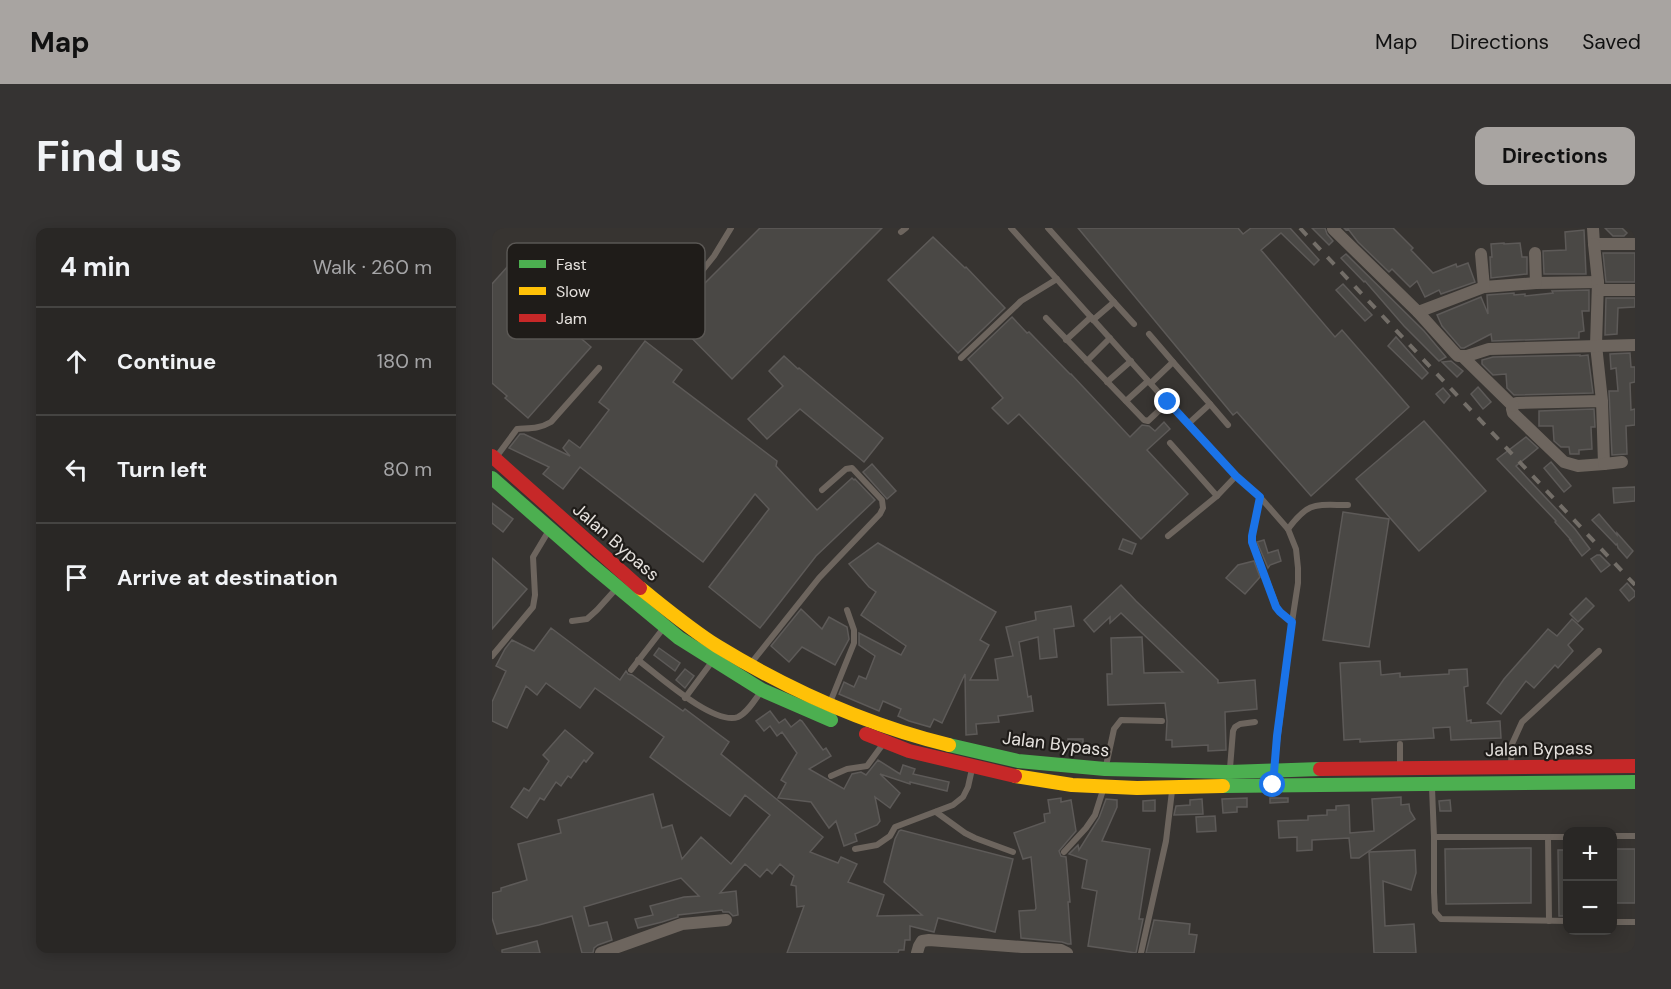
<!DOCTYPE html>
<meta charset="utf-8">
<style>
body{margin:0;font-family:"DM Sans",sans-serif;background:#353332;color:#f1f3f6}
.controls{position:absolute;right:18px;bottom:18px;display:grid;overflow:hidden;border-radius:12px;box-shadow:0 3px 15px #0003}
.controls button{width:54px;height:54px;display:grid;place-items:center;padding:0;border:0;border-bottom:2px solid #454442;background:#292725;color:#f1f3f6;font:30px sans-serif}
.stop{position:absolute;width:18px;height:18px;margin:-14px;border:4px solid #1a73e8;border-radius:50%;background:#fff}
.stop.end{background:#1a73e8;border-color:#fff;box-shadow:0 2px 6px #0008}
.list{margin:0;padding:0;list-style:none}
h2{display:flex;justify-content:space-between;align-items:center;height:78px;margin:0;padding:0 24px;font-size:26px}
h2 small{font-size:20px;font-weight:400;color:#a5a5a7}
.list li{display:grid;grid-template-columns:39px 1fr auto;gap:18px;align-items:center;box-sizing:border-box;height:108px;padding:0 24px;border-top:2px solid #454442}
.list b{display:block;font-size:22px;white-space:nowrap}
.list em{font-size:20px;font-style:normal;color:#a5a5a7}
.icon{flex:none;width:33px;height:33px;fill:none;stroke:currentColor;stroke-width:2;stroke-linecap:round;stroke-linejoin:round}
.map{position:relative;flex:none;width:1143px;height:725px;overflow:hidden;border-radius:12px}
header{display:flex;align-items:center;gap:36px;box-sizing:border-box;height:84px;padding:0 30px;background:#a8a4a1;color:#111}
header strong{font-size:28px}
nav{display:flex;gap:33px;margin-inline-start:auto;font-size:21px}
.intro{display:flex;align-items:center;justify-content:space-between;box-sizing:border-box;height:144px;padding:0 36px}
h1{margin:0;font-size:42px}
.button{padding:15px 27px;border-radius:12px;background:#a8a4a1;color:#111;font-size:21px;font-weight:700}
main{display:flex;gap:36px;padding:0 36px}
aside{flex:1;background:#292725;border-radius:12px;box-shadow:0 3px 15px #0003}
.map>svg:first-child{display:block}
.building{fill:#4a4845;stroke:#5d5a58;stroke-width:1.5}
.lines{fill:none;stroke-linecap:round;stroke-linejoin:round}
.lane{stroke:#6d655e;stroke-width:6}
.street{stroke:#6d655e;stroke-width:12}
.fast{stroke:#4caf50;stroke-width:14}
.slow{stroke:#ffc107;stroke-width:14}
.jam{stroke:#c62828;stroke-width:14}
.rail{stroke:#736e68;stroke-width:4;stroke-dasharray:10 10;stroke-linecap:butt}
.route{stroke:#1a73e8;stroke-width:8}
.labels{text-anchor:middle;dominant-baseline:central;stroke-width:4.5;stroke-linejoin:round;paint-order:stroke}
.street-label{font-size:18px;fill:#e5e1dd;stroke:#1f1c19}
.key{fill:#1f1c19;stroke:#5a5754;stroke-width:1.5}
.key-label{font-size:16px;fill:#e5e1dd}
</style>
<header>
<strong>Map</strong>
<nav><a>Map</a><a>Directions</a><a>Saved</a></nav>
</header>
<div class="intro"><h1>Find us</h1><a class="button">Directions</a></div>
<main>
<aside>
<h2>4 min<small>Walk · 260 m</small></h2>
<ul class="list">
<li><svg class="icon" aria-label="ahead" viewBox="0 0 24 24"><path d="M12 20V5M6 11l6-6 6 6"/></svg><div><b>Continue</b></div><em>180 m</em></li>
<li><svg class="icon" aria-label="left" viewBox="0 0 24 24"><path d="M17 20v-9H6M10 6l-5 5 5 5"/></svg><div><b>Turn left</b></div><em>80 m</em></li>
<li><svg class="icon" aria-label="arrive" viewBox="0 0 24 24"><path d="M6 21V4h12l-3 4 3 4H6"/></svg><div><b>Arrive at destination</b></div></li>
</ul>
</aside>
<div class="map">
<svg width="1143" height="725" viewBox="0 0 1143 725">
<rect width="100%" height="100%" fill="#373431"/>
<g class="building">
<polygon points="268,0 390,0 240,151 179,89"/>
<polygon points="586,0 746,0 751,6 759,0 798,0 827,32 822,37 789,5 769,22 843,109 850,102 917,179 819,268 745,184 741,187"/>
<polygon points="820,0 833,0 835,6 841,13 837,17"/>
<polygon points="852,0 901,0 921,20 919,22 941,45 964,36 965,39 976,35 983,54 949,66 947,62 933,69 925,53 918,59 900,41 897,44 866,14 856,1 854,2"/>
<polygon points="1113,0 1130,0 1135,5 1132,8 1121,8"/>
<polygon points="1092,2 1094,46 1052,46 1051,23 1074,22 1073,4"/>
<polygon points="441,9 473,40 474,39 513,80 466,125 396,52"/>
<polygon points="1012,15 1012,16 1028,15 1030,29 1035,29 1035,46 999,50 998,29 1000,29 999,16"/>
<polygon points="1111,25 1143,25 1143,54 1114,54"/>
<polygon points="854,26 932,103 954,129 947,133 912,98 873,53 872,54 849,30"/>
<polygon points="16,38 39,42 68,70 79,82 70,94 99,119 36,190 13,170 15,168 0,155 0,56"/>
<polygon points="851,56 880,87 873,93 844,62"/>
<polygon points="1097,62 1097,83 1090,83 1092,103 1087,104 1087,110 1000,113 999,106 972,120 969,120 950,98 945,87 989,69 996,86 995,67 1022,65 1022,67 1033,66 1033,68 1061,65 1060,63"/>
<polygon points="1114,70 1143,70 1143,79 1126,80 1125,106 1113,107"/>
<polygon points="520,89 535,105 537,104 578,146 579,146 638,209 650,197 657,198 663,203 672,194 678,201 655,222 696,266 649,311 527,186 516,196 500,180 511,170 476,131"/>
<polygon points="904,109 936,145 930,151 896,118"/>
<polygon points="153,113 190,142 181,154 285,233 284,238 325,282 360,250 362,252 363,251 383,272 324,328 268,400 217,359 277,281 263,266 211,334 88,239 71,261 51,246 57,239 17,220 28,206 32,206 78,228 71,220 77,212 88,220 117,182 107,174"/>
<polygon points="1138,125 1139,139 1143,139 1143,154 1138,155 1139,182 1143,181 1143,197 1134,198 1135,226 1120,227 1117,163 1126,163 1124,140 1119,141 1118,126"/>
<polygon points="1088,127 1088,128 1096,127 1101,165 1022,167 1015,160 1014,146 1001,147 990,136 990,132 1001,129"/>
<polygon points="292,128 306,141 307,140 391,210 372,234 308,181 275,211 256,191 291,158 277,143"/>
<polygon points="959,133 971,143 965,149 950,134"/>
<polygon points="986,159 999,174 991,181 979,166"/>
<polygon points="951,160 958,168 952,175 944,166"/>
<polygon points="1102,181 1103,199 1099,199 1100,221 1087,222 1087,226 1078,226 1077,219 1069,219 1062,213 1061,198 1047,198 1047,183"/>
<polygon points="932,193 994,263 927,323 864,251"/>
<polygon points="1034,209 1046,220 1024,238 1083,301 1098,321 1090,328 1078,312 1079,312 1063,294 1064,293 1005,231"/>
<polygon points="1059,234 1079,258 1072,264 1052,240"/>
<polygon points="380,236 404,263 395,271 371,244"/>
<polygon points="1143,259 1143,273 1122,275 1121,260"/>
<polygon points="0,275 21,291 11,304 0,295"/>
<polygon points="851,284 897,291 877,419 831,412"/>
<polygon points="1107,286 1125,307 1125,305 1141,323 1135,330 1126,320 1125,316 1124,317 1100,292"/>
<polygon points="631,311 644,316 640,326 627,321"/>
<polygon points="772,312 776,325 786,322 789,333 778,337 776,340 765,314"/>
<polygon points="386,315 504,384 488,412 497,417 478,452 506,452 503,431 521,428 514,399 544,392 543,384 579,378 582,398 562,401 565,429 548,431 546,409 527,414 536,469 539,468 541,483 506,488 507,494 484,496 485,506 474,507 473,446 450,495 442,491 438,499 417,493 406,488 409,481 391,473 387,483 347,466 352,454 362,459 367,448 374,451 383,428 367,417 367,405 409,427 414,418 369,387 384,364 377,359 357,336"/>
<polygon points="1105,327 1108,327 1118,337 1109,344 1099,331"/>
<polygon points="0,330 35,361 0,401"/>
<polygon points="762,333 768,349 753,366 734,350 746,337"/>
<polygon points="1135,355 1143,364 1143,368 1137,373 1128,362"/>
<polygon points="629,357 644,373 726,452 726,455 763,452 765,481 733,484 734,522 716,523 716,517 680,519 680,512 674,512 675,493 673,475 616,477 615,446 620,446 619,410 650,409 652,445 691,444 629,385 618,395 618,389 602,404 592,392"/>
<polygon points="1094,370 1102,378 1086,394 1078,386"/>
<polygon points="309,381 330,401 337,389 355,399 357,411 343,437 310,419 297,434 279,418"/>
<polygon points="1080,391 1091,401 1076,417 1081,423 1066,440 1063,437 1042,460 1034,453 1009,486 995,475 1012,451 1056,401 1065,408"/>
<polygon points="59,400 128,452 134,443 136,446 140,447 191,483 193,481 237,514 229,526 331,609 318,624 346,635 349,629 365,636 356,654 392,667 385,688 430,687 392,654 403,611 407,603 409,602 521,631 503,704 446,690 442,704 418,698 418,712 413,712 412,722 407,722 406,725 295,725 312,678 305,679 304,658 299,657 302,648 288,636 280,646 275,641 268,649 253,636 228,665 244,663 246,687 241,688 237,684 231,684 230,682 186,687 186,689 170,694 146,700 143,691 161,687 158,678 192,669 207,668 189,650 92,679 97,698 115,694 120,712 106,717 102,720 101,725 90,725 80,688 47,697 5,706 0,690 0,665 9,663 9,660 35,652 26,616 69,605 66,592 161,566 170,600 180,597 190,631 209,609 239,636 278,587 253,567 238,588 158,529 172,509 103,460 88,480 54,455 45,467 34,458 15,500 0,493 0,474 14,443 4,438 13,421 20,412 42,423"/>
<polygon points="167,420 188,435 183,443 162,427"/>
<polygon points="888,433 889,447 908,445 908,449 957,446 957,442 975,441 976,458 972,459 975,493 979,492 979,495 1008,493 1009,510 959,512 958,499 941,500 942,510 868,514 868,511 852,512 848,435"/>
<polygon points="193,441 202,448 193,460 184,452"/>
<polygon points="278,483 287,495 293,491 299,499 308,492 310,493 331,522 334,520 339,528 317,541 352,561 360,546 369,544 374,547 386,532 408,546 411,537 423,541 421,546 457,554 455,563 418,554 418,556 388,546 408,565 398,580 383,569 388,593 385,597 363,606 365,613 352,618 344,593 337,600 319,574 286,570 294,555 289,552 305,525 290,504 285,508 278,498 272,503 264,493"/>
<polygon points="73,502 101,525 94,534 92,532 79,550 76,548 69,558 64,554 52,572 48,570 35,590 19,579 32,560 37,563 57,533 51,527"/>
<polygon points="576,511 591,511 591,522 577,522"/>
<polygon points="909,569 909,577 917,576 918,583 923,591 867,630 859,630 857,610 820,612 820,622 805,623 805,609 787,610 786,593 816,592 816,588 835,587 835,582 844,582 844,578 857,577 858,605 882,603 880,571"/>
<polygon points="569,570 569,574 579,572 584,603 567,623 569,628 574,629 578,674 576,674 579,716 576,716 570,714 529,710 527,683 543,682 544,680 539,629 531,631 522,605 553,594 552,586 558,585 556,572"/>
<polygon points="755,570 755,579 745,579 745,584 731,585 730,571"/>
<polygon points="778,570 796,570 796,574 778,575"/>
<polygon points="614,571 625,572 625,579 610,613 658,621 647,691 651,691 644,725 596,718 605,663 590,660 595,632 577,626 586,617 587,622 607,590"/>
<polygon points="710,571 711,586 682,587 684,578 698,577 698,572"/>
<polygon points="663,572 663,583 651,583 651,573"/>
<polygon points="958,572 959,583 948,583 947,573"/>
<polygon points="723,588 724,603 705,604 704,589"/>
<polygon points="1039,620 1039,675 954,676 953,621"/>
<rect x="1120" y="621" width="23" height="54"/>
<polygon points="923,622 924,645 919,662 891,653 893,698 922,696 924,725 882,725 877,624"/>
<polygon points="1066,622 1076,622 1076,688 1067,688"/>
<polygon points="662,692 698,696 697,706 705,707 702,725 654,725"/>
<polygon points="45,713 48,725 10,725 10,722"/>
</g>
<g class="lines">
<g class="lane">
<polyline points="519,0 667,165 744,248 768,269 796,301 804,321 806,340 806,355 800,394 782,539"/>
<polyline points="556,0 622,74 601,92"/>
<polyline points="409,4 414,0"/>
<polyline points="206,48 222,28 239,0"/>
<polyline points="622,74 642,96"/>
<polyline points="554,90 652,192 656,193 676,174"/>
<polyline points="657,106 681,134"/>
<polyline points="574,112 599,89"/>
<polyline points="469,130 529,73 565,51"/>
<polyline points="595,133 618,110"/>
<polyline points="615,154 639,133"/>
<polyline points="659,155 681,134 718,176 696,196"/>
<polyline points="634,173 656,153"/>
<polyline points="718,176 736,197"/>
<polyline points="678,215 725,268"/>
<path d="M5,228l20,-27c13,-1 22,0 34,-7l48,-54"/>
<polyline points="768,269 760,308 760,314 785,379 788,384 800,394"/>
<path d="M796,301c21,-28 27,-24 60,-24"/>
<polyline points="676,308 725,268 744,248"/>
<polyline points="80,393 95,391 105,382 123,362"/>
<polyline points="0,428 41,379 43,367 41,329 56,304"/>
<path d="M146,432c20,15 76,66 100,57 9,-4 16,-16 22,-24"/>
<polyline points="260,434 327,350 388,286 391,280 390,272 360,240 354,241 330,262"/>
<polyline points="139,442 170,402"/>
<polyline points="193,470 219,435"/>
<polyline points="339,472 362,415 362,402 355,382"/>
<polyline points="908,516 908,538"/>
<polyline points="1019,536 1020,516 1030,494 1107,423"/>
<polyline points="614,538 622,501 629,492 670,493"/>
<polyline points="738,540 741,503 743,499 748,496 763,494"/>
<polyline points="339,548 355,541 375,538 391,516"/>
<polyline points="940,560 942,609 942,664 943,684 949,691 1076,693"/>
<polyline points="444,584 473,605 483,610 521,624"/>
<polyline points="1120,608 1143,608"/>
<polyline points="942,609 1076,609"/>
<polyline points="1056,609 1057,693"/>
<polyline points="363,621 385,617 398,608 403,599 461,577 471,569 476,559 480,541"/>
<polyline points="572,624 594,600 603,587 611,562"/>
<polyline points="1120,694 1143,694"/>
<polyline points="649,725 674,613 680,563"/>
</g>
<g class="street">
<polyline points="1101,0 1102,16 1143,16"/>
<polyline points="841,1 926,84 992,59 1044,55 1106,54"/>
<polyline points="1102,16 1106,54 1104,117 1110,173 1112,236 1086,238 1072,234 1021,185 1020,181 1022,176 1025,175 1110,173"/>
<polyline points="1043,25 1044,55"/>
<polyline points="989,26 992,59"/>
<polyline points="1106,62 1143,62"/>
<polyline points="926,84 963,125 966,128 975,128 997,121 1143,117"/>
<polyline points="970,128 1021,178"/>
<polyline points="1112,236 1130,234"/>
<polyline points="109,725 190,696 234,692"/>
<polyline points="425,725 427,718 430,713 437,712 569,722 575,725"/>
</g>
<g class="fast">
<polyline points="0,250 98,336 187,410 270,462 339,492"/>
<polyline points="457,517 526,533 613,541 737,544 828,541"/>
<polyline points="731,558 1143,554"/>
</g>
<g class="slow">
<path d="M148,360c25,20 50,41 77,58 72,44 150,79 232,99"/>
<polyline points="523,548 580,557 645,560 731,558"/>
</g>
<g class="jam">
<polyline points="0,228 148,360"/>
<polyline points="374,506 417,523 523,548"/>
<polyline points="828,541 1143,538"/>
</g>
<polyline class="rail" points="808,0 1143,357"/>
</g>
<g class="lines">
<polyline class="route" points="676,174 744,248 768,269 760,308 760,314 784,379 788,384 800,394 785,508 781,557"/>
</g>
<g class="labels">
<g class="street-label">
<text transform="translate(124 314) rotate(41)">Jalan Bypass</text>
<text transform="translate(564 516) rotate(7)">Jalan Bypass</text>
<text transform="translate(1047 521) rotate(-1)">Jalan Bypass</text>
</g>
</g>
<rect x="15" y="15" width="198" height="96" rx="9" class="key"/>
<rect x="27" y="32" width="27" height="8" fill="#4caf50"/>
<rect x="27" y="59" width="27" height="8" fill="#ffc107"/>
<rect x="27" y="86" width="27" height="8" fill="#c62828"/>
<g class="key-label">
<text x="64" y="42">Fast</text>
<text x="64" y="69">Slow</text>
<text x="64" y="96">Jam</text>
</g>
</svg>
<div class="controls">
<button>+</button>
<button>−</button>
</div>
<div class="stop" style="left:781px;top:557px"></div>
<div class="stop end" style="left:676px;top:174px"></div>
</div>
</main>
